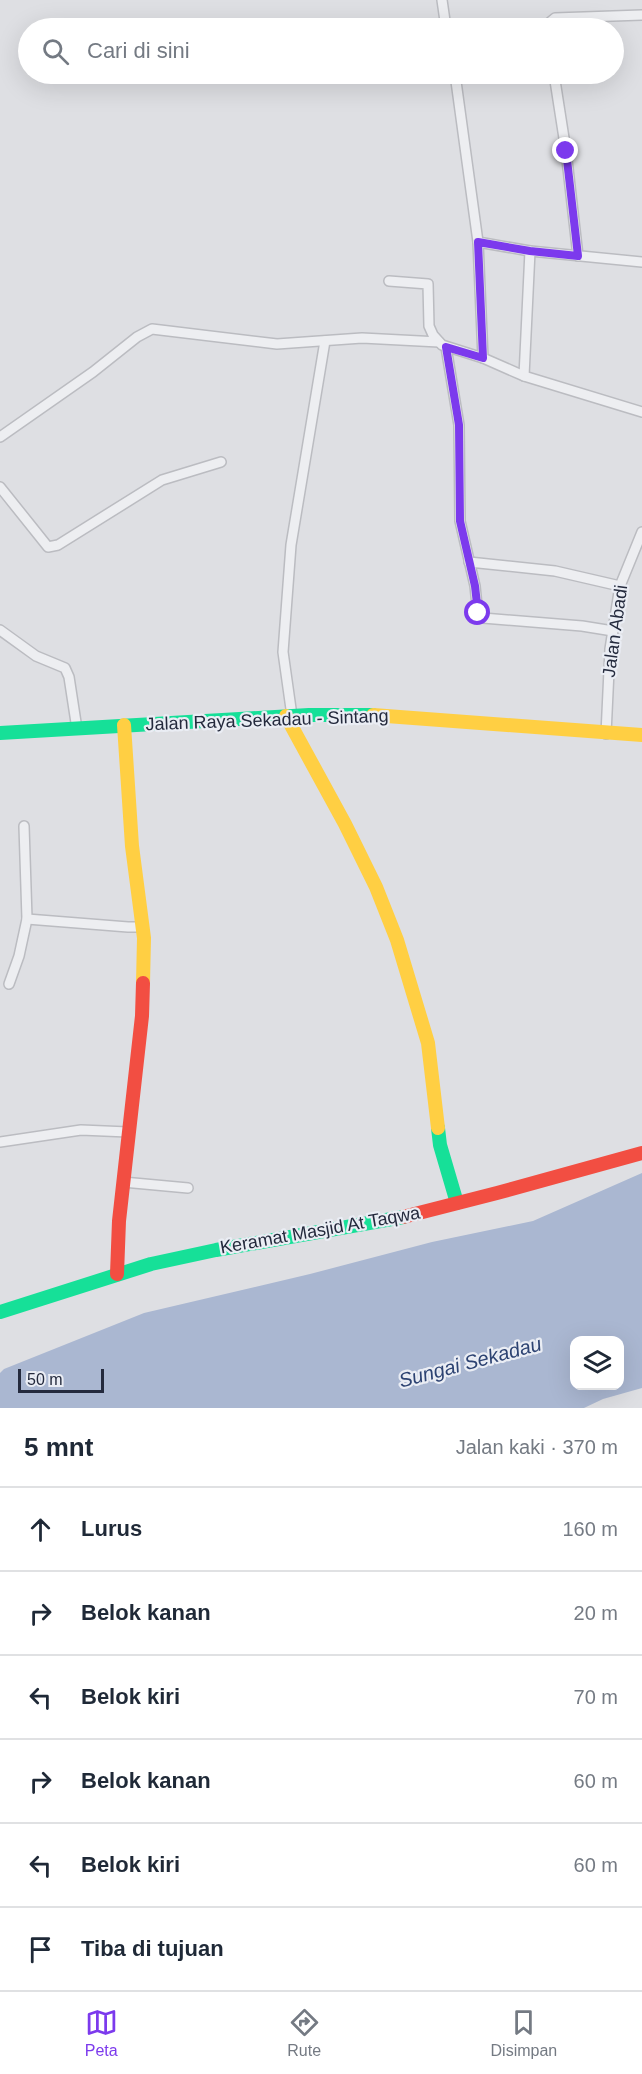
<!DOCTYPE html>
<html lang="id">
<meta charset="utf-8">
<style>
body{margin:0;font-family:Helvetica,sans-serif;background:#f6f6f7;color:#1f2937}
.controls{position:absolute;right:18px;bottom:18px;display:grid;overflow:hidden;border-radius:12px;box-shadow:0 6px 24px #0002}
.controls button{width:54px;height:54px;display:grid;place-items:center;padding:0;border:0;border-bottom:2px solid #e0e1e3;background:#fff;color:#1f2937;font:30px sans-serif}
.scale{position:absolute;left:18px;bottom:15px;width:86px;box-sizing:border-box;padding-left:6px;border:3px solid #242a3d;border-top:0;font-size:16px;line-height:21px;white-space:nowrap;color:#242a3d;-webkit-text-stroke:4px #eaedf4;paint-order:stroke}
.stop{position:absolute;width:18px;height:18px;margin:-14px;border:4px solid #7c3aed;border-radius:50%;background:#fff}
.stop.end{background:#7c3aed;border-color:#fff;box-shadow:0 2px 6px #0008}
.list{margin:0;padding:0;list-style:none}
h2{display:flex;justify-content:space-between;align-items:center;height:78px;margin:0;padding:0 24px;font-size:26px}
h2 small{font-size:20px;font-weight:400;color:#747a83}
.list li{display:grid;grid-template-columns:39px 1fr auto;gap:18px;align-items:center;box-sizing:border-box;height:84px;padding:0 24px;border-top:2px solid #e0e1e3}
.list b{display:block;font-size:22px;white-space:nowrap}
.list em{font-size:20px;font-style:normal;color:#747a83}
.icon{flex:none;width:33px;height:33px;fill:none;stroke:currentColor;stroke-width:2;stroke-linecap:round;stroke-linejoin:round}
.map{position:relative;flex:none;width:642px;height:1408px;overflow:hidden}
.search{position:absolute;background:#fff;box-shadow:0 6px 24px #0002;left:18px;right:18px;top:18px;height:66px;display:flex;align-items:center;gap:15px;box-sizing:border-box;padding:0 21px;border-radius:33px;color:#747a83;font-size:22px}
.sheet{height:582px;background:#fff}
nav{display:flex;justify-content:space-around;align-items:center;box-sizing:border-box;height:84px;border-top:2px solid #e0e1e3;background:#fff;font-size:16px;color:#747a83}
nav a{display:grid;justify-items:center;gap:3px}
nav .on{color:#7c3aed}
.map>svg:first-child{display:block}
.water{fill:#aab7d1;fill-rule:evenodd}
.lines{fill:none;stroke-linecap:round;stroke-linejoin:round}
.street-casing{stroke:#bbbcc1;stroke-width:12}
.street{stroke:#edeef1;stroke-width:9}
.fast{stroke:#16e098;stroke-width:14}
.slow{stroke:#ffcf43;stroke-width:14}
.jam{stroke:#f24e42;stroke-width:14}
.route{stroke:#7c3aed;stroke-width:8}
.labels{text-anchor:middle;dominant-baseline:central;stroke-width:4.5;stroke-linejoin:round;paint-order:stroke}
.street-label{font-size:18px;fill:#242a3d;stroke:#eaedf4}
.water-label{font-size:20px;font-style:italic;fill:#2d4372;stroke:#eaedf4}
</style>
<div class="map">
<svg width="642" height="1408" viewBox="0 0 642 1408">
<rect width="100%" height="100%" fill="#dedfe3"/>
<path class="water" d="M642,1173v215l-39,11 -19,9h-584v-35l4,-4 140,-56 166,-39 122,-32 101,-21zM574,1340h46v46h-46z"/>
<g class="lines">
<g class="street-casing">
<g id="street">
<polyline points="442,0 446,28"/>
<polyline points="548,28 549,23 555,18 642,15"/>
<polyline points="455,74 478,242 483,358"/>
<polyline points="554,74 566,151 578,256"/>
<polyline points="478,242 530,251 642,262"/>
<polyline points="389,281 428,284 429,326 433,335 442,345 483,358 524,376 642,412"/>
<polyline points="446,347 459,425 460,521 475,586 478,615 483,618 582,626 613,631"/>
<polyline points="524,376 530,251"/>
<polyline points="0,437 93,372 137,337 152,329 277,344 362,338 439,342"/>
<polyline points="0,487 48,547 58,545 162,480 221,462"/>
<polyline points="469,562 555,571 620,586"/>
<polyline points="0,630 36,656 65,668 69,677 77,729"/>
<polyline points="292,716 283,652 291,545 325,341"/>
<polyline points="606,734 610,649 620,586 642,532"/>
<polyline points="27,919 128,927 143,927"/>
<polyline points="9,984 19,956 27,919 24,826"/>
<polyline points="0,1142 81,1130 128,1132"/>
<polyline points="123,1182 188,1188"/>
</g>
</g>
<use href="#street" class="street"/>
<g class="fast">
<polyline points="0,733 309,715 373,715"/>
<polyline points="438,1128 440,1145 457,1203"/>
<polyline points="0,1312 151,1264 216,1250 403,1217"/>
</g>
<g class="slow">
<polyline points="373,715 642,735"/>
<polyline points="286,716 345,824 376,887 397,940 428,1043 438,1128"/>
<polyline points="124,725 132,846 144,938 143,983"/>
</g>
<g class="jam">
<polyline points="403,1217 497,1193 642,1153"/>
<polyline points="117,1274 119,1221 142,1016 143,983"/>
</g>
</g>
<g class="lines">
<polyline class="route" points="478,613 475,586 460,521 459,425 446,347 483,358 478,242 530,251 578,256 566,151"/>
</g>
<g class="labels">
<g class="street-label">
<text transform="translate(615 631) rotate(-82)">Jalan Abadi</text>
<text transform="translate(267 720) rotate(-2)">Jalan Raya Sekadau - Sintang</text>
<text transform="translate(320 1230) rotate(-10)">Keramat Masjid At Taqwa</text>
</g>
<g class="water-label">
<text transform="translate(470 1362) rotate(-15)">Sungai Sekadau</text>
</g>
</g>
</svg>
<div class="controls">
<button><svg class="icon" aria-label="layers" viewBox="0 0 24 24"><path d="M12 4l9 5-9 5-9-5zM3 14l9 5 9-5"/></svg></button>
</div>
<div class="scale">50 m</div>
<div class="stop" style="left:478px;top:613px"></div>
<div class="stop end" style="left:566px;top:151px"></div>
<div class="search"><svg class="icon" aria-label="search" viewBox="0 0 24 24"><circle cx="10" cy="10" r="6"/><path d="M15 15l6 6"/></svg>Cari di sini</div>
</div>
<section class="sheet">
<h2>5 mnt<small>Jalan kaki · 370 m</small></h2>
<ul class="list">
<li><svg class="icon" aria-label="ahead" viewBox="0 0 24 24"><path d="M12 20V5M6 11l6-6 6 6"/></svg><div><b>Lurus</b></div><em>160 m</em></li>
<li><svg class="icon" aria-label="right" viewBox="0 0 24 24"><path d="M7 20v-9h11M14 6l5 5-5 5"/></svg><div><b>Belok kanan</b></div><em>20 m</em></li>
<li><svg class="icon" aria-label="left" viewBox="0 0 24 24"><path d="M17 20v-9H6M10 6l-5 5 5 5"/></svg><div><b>Belok kiri</b></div><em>70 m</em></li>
<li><svg class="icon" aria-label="right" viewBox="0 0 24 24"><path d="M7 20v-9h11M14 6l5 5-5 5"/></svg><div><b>Belok kanan</b></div><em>60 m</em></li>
<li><svg class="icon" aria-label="left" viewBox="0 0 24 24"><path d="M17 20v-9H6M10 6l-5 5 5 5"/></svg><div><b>Belok kiri</b></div><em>60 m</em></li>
<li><svg class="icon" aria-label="arrive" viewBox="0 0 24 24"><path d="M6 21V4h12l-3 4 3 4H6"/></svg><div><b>Tiba di tujuan</b></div></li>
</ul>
</section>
<nav>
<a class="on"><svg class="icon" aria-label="map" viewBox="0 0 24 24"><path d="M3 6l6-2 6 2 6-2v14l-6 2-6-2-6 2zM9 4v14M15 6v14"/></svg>Peta</a>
<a><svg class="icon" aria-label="directions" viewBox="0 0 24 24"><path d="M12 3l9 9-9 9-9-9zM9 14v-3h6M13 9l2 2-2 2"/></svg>Rute</a>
<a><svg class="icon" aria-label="saved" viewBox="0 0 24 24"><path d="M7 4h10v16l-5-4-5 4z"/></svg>Disimpan</a>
</nav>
